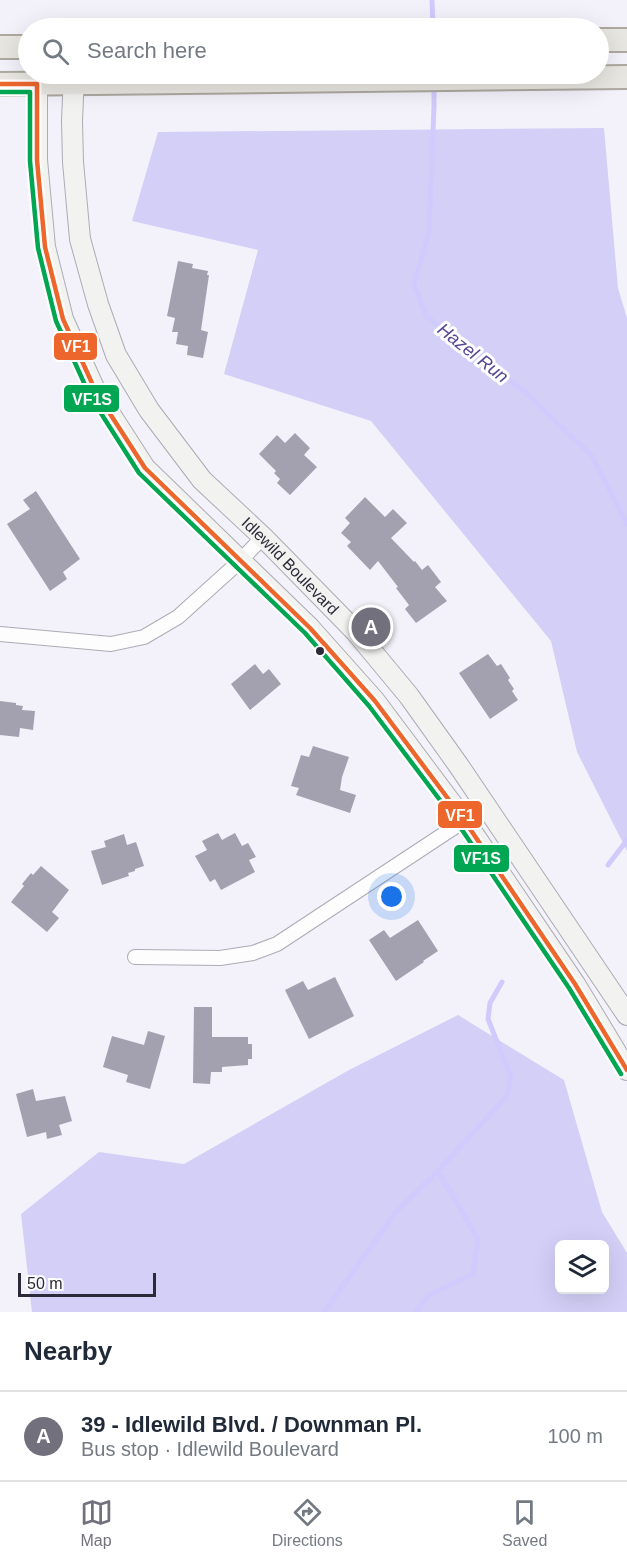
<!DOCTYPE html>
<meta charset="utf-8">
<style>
body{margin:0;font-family:Helvetica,sans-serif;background:#f6f6f7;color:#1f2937}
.controls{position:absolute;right:18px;bottom:18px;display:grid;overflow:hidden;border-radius:9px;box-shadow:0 6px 24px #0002}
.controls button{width:54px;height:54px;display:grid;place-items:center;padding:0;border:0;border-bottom:2px solid #e0e1e3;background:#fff;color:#1f2937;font:30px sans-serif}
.scale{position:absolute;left:18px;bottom:15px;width:138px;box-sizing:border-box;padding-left:6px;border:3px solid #2c2a38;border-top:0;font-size:16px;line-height:21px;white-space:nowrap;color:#2c2a38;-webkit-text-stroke:4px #fefefe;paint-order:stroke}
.you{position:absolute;left:392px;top:897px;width:21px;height:21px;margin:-15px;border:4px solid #fff;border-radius:50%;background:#1a73e8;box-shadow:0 0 0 9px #1a73e833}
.badge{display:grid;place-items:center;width:39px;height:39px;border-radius:50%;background:#72707c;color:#fff;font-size:20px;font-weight:700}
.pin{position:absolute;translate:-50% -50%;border:3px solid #fff;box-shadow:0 2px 6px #0006}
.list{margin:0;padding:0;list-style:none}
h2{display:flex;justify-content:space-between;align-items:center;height:78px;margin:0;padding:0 24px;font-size:26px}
h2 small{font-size:20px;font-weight:400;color:#747a83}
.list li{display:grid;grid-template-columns:39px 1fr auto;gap:18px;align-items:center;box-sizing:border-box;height:90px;padding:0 24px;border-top:2px solid #e0e1e3}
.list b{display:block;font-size:22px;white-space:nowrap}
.list p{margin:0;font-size:20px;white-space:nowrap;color:#747a83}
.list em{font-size:20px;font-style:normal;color:#747a83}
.icon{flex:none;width:33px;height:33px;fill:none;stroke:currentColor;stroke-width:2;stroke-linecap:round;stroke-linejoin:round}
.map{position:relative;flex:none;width:627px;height:1312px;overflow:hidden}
.search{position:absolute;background:#fff;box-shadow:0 6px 24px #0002;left:18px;right:18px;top:18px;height:66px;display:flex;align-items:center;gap:15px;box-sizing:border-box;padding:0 21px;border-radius:33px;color:#747a83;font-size:22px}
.sheet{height:168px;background:#fff}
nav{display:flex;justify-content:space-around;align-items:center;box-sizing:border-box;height:84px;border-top:2px solid #e0e1e3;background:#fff;font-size:16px;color:#747a83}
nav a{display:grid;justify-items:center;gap:3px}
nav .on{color:#72707c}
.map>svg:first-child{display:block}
.forest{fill:#d4cff7;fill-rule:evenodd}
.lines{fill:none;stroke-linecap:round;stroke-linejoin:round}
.stream{stroke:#d1cafc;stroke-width:5}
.building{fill:#a3a1b0}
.street-casing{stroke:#adabb5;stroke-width:16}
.secondary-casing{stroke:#adabb5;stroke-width:22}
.primary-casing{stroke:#ada9a1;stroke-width:26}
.street{stroke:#fdfdfe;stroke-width:14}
.secondary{stroke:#f2f2f0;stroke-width:20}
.primary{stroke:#e8e6e0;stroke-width:22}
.bus-1-casing{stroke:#fefefe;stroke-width:9}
.bus-2-casing{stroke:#fefefe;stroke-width:9}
.bus-1{stroke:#ed662c;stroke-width:4.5}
.bus-2{stroke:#00a651;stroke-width:4.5}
.bus-dot{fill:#2c2a38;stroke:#fefefe;stroke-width:2}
.labels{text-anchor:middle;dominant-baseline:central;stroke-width:6;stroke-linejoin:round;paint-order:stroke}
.street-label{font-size:16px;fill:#2c2a38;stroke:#fefefe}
.water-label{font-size:18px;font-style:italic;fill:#574695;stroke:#fefefe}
.line-badge{stroke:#fefefe;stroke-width:2}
.badge-label{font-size:16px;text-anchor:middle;font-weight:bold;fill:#fff}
</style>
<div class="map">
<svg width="627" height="1312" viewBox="0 0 627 1312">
<rect width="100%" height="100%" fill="#f3f2fa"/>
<g class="forest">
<polygon points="604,128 618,288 627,318 627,851 577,752 551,641 371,421 224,374 258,250 132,221 158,132"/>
<path d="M458,1015l106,65 38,132 25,41v59h-595l-11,-98 78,-62 85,12 165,-94zM560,1244h44v46h-44z"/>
</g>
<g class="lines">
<g class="stream">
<polyline points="432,0 433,28"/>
<polyline points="434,85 434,107 429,232 414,284 426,316 526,393 592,456 627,524"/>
<polyline points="608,865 627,840"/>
<polyline points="324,1312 396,1212 438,1171"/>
<polyline points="416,1312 429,1295 473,1274 478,1239 438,1171 507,1096 511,1077 488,1019 490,1003 502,982"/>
</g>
</g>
<g class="building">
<polygon points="178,261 193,264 192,268 208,271 207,275 209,275 201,330 208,332 203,358 187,355 188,346 176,344 178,332 172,332 175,318 167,316"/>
<polygon points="295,433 310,448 304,455 317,467 290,495 277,483 280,479 274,473 276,471 259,454 277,435 285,443"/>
<polygon points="36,491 80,559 63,572 67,579 50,591 7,524 30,509 23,500"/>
<polygon points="365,497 385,517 393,509 407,523 391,538 414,562 415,561 422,570 428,565 441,582 435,587 447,601 416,623 405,609 409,605 396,588 398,587 378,561 370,570 347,546 351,542 341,533 350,523 345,518"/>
<polygon points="488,654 497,666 501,664 510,678 508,680 514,689 512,691 518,700 490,719 459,673"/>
<polygon points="255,664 263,674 269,669 281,684 250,710 231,684"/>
<polygon points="0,701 16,703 16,705 23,706 22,710 35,711 33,730 20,728 19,737 0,735"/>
<polygon points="313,746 349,757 342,777 340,790 356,795 350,813 296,795 299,788 291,786 301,755 309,757"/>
<polygon points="218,833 222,840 235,833 242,846 248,843 256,857 249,860 255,872 221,890 215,879 210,882 195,856 207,850 202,841"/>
<polygon points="124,834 127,845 136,842 144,866 135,869 135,871 128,873 129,876 102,885 91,851 106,847 104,841"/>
<polygon points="41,866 69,890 52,912 59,918 47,932 11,902 24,886 22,884 31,873 33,875"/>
<polygon points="418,920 438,951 423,961 424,962 396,981 369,940 384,930 390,938"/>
<polygon points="335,977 354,1016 309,1039 285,990 303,981 308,990"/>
<polygon points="194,1007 212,1007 212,1037 248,1037 248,1044 252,1044 252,1059 248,1059 248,1065 222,1067 222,1072 211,1072 210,1084 193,1083"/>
<polygon points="148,1031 165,1036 150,1089 126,1082 128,1075 103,1067 112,1036 144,1045"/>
<polygon points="33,1089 36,1101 65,1096 72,1121 59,1125 62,1135 47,1139 46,1132 27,1137 16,1094"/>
</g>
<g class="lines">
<g class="street-casing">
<g id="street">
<polyline points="0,634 111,644 144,637 178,617 239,562 263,537"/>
<polyline points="135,957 220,958 253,953 277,944 485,807"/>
</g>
</g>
<g class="secondary-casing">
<g id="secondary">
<polyline points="37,74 37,160 45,247 63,319 96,392 145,468 310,628 375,701 464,820 575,984 627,1070"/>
<path id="s1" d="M74,74l-2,47 1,41 7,77 18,65 18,51 33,55 53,70 61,57 93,95 53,64 50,70 168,249"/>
</g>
</g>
<g class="primary-casing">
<g id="primary">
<polyline points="598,40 627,40"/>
<polyline points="0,47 28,47"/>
<polyline points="0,84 627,77"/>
</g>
</g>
<use href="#street" class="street"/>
<use href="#secondary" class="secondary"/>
<use href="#primary" class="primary"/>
<g class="bus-1-casing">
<polyline id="bus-1" points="0,84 37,84 37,160 45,247 63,319 96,392 145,468 310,628 375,701 464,820 575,984 627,1070"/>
</g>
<g class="bus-2-casing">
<polyline id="bus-2" points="0,92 30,92 30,161 38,248 56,321 90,396 139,473 305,633 369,706 458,824 569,988 621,1074"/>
</g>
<use href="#bus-1" class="bus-1"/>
<use href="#bus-2" class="bus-2"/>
</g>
<circle class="bus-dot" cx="320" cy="651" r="5"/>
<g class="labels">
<g class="street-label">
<text stroke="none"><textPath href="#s1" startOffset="562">Idlewild Boulevard</textPath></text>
</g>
<g class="water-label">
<text transform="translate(473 353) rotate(38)">Hazel Run</text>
</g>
</g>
<g class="line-badge">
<rect x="53" y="332" width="45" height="29" rx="6" fill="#ed662c"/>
<rect x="63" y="384" width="57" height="29" rx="6" fill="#00a651"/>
<rect x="437" y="800" width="46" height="29" rx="6" fill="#ed662c"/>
<rect x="453" y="844" width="57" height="29" rx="6" fill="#00a651"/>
</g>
<g class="badge-label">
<text x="76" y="352">VF1</text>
<text x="92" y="405">VF1S</text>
<text x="460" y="821">VF1</text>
<text x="481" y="864">VF1S</text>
</g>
</svg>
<div class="controls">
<button><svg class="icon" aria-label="layers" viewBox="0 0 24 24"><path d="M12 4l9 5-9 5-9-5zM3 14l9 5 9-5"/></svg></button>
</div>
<div class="scale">50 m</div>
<div class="you"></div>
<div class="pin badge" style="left:371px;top:627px">A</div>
<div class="search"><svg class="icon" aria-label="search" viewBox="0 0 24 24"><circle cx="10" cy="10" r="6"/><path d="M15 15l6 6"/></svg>Search here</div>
</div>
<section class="sheet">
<h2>Nearby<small></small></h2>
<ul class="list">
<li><span class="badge">A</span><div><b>39 - Idlewild Blvd. / Downman Pl.</b><p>Bus stop · Idlewild Boulevard</p></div><em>100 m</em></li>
</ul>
</section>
<nav>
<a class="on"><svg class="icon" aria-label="map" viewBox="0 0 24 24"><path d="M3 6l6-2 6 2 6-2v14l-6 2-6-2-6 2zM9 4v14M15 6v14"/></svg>Map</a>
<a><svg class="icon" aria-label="directions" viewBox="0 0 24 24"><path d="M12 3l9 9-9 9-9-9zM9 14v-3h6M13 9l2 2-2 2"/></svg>Directions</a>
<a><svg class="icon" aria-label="saved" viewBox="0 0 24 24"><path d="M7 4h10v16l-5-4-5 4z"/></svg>Saved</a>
</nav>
